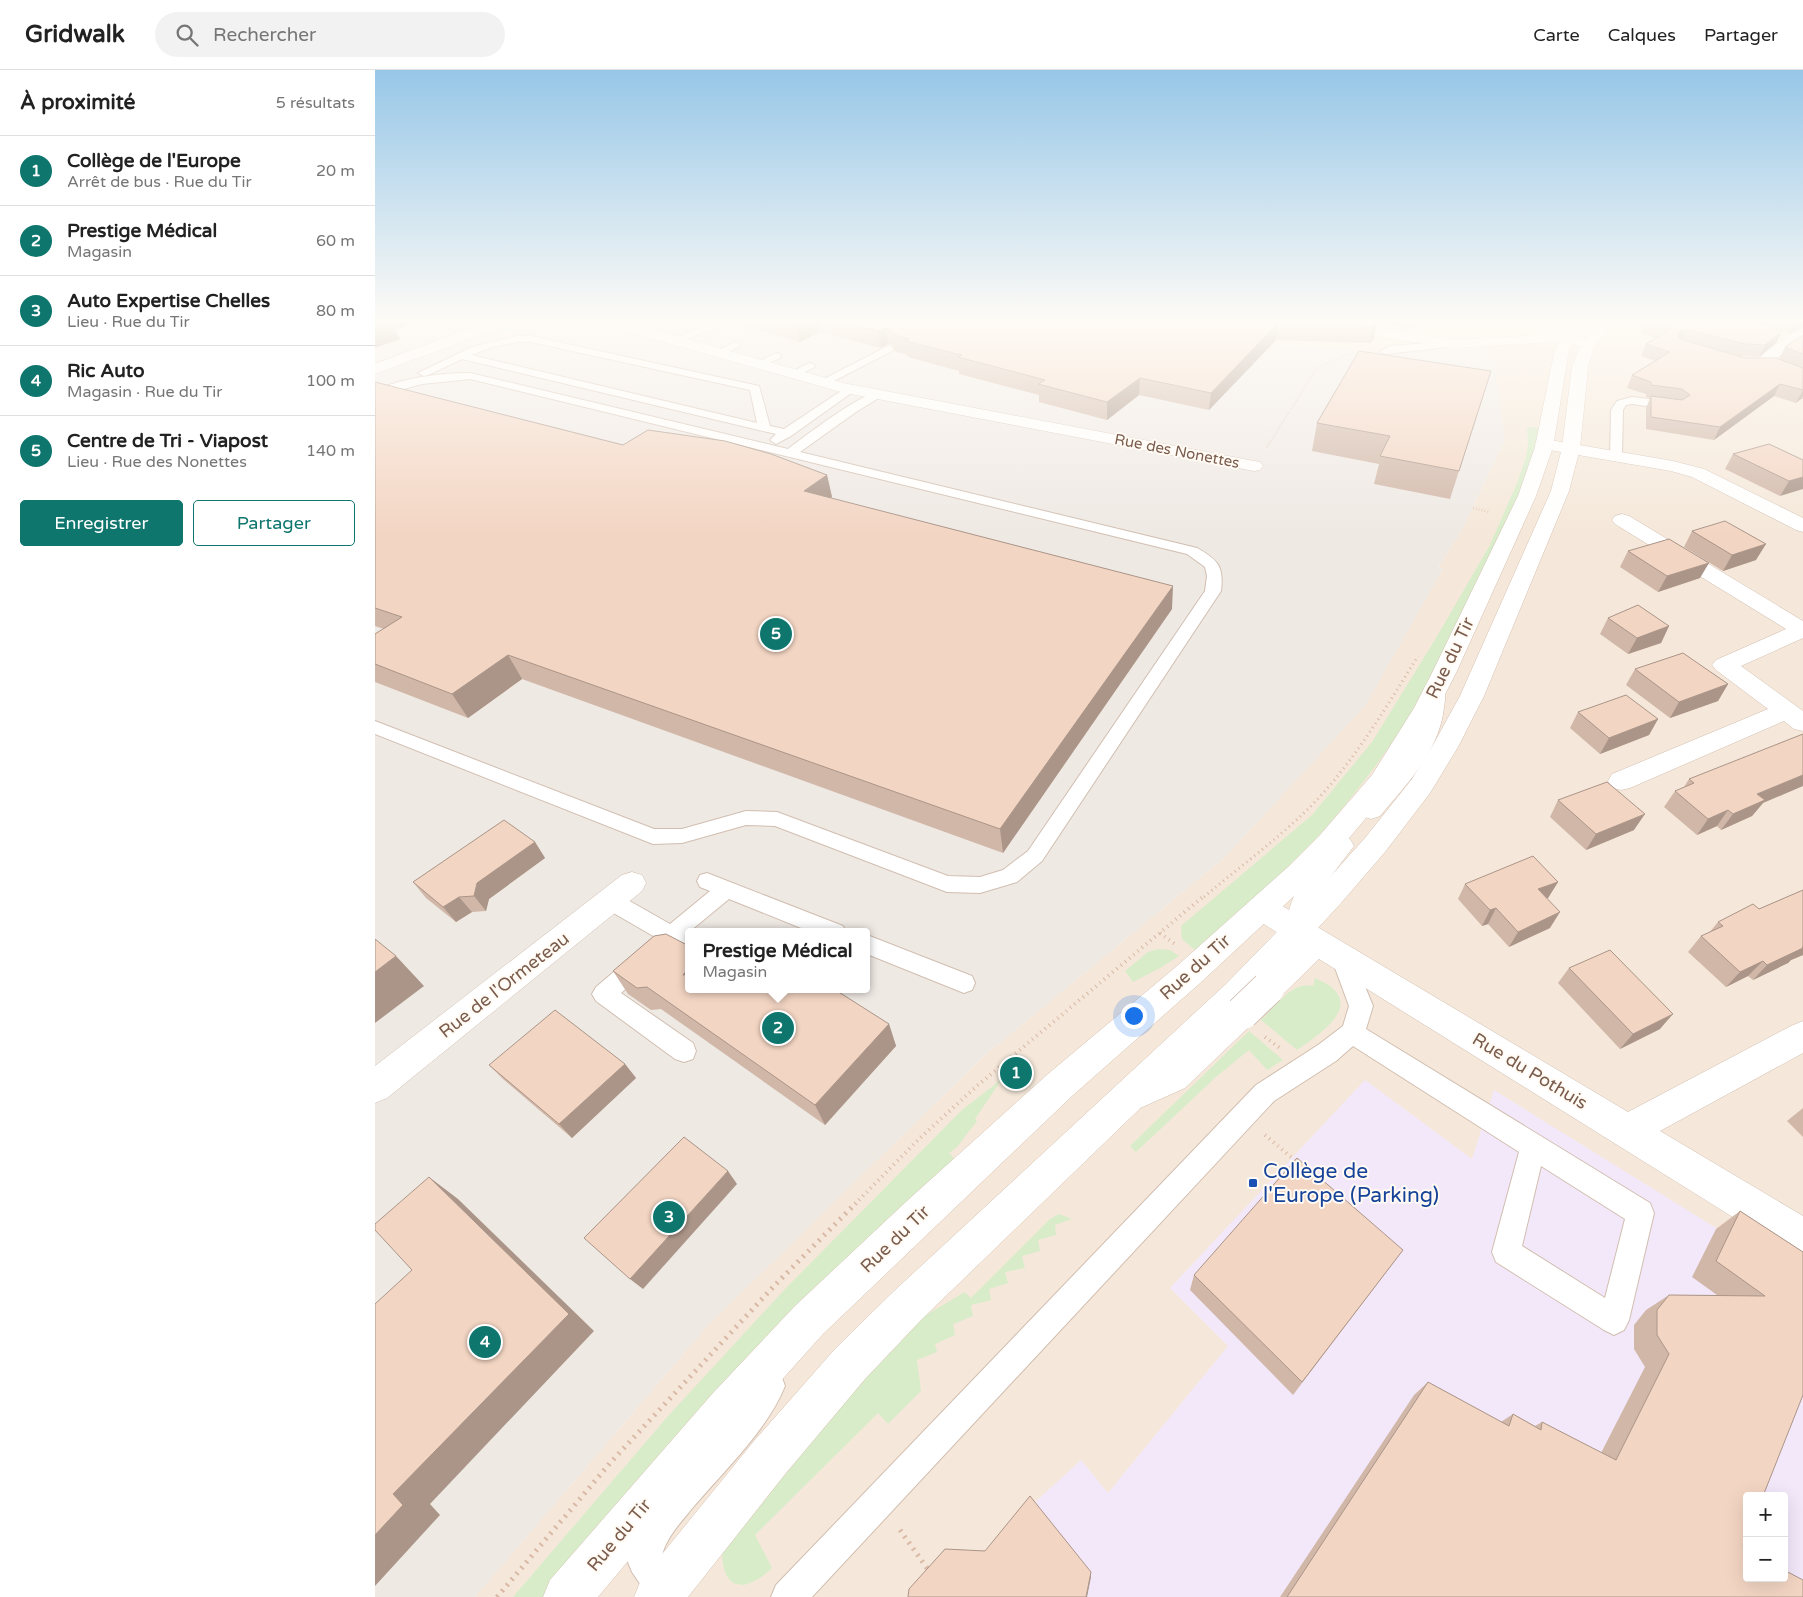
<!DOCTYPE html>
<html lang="fr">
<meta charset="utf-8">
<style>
body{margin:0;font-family:"Varela Round",sans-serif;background:#f2f2f2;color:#222}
.controls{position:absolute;right:15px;bottom:15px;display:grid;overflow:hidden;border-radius:5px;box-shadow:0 5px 20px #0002}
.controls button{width:45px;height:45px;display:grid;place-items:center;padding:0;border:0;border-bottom:1px solid #e0e0e0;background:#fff;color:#222;font:25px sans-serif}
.you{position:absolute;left:758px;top:945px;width:18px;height:18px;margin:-12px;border:4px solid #fff;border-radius:50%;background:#1a73e8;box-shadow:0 0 0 8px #1a73e833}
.badge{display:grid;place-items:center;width:32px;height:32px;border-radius:50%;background:#0f766e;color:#fff;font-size:16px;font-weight:700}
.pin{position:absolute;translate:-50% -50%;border:2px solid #fff;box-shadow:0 1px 5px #0006}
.popup{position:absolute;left:310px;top:858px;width:185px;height:65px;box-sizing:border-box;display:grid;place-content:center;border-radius:5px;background:#fff;filter:drop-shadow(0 1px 4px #0005);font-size:16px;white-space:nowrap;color:#767676}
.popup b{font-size:19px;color:#222}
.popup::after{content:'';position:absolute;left:50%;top:100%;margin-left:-10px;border:10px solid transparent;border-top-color:#fff}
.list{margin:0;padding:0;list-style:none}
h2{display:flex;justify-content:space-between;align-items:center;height:65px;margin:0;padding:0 20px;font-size:21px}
h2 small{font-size:16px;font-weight:400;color:#767676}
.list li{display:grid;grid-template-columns:32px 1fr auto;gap:15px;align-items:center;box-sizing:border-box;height:70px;padding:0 20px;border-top:1px solid #e0e0e0}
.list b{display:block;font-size:19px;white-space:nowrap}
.list p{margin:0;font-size:16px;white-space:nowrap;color:#767676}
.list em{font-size:16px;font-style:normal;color:#767676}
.actions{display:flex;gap:10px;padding:15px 20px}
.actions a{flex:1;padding:11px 0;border:1px solid #0f766e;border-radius:5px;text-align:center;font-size:18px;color:#0f766e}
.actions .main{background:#0f766e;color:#fff}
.icon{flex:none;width:28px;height:28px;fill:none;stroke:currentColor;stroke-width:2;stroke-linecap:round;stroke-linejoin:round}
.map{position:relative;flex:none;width:1428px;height:1527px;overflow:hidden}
header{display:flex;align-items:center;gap:30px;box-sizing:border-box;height:70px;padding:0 25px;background:#fff;border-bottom:1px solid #e0e0e0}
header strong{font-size:24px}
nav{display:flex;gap:28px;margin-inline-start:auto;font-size:18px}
.search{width:350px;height:45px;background:#f2f2f2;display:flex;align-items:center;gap:12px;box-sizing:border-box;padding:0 18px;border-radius:28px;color:#767676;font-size:19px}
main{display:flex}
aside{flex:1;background:#fff}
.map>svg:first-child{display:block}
.residential{fill:#f5e8da;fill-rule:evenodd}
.industrial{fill:#efe9e4;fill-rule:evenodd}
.education{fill:#f3e8fa;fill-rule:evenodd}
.green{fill:#d8ecc9}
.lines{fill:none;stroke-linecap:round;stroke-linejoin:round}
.service-casing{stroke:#d1beb0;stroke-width:2}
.minor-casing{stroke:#d1beb0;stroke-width:1}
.tertiary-casing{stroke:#d1beb0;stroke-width:1}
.secondary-casing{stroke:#d6c0b0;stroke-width:1}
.path-far4{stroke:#d9b8a5;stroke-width:2;stroke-dasharray:0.5 2;stroke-linecap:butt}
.path-far3{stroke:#d9b8a5;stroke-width:2.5;stroke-dasharray:0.5 2.5;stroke-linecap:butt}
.path-far2{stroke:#d9b8a5;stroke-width:3;stroke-dasharray:1 4;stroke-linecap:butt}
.path-far1{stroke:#d9b8a5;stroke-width:4;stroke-dasharray:1 4.5;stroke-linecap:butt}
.path{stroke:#d9b8a5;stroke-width:5;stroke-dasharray:2 5.5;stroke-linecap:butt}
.service{fill:#fff;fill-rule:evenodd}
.minor{fill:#fff;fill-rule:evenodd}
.tertiary{fill:#fff;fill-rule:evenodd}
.secondary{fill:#fff;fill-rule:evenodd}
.minor-bridge-casing{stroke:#d1beb0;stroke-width:35;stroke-linecap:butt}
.minor-bridge{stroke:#fff;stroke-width:33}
.wall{fill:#d1b7a8}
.shaded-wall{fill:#aa9588}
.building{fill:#f3d5c3;stroke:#aa9588}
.transit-dot{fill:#1a4fb4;stroke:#fffaf3;stroke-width:2}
.labels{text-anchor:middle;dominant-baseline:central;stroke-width:4;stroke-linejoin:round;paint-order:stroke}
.far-street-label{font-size:15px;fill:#7a5c4d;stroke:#fffaf3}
.street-label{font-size:18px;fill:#7a5c4d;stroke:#fffaf3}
.near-transit-label{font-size:21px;fill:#164399;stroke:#fffaf3;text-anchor:start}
</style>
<header>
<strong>Gridwalk</strong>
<div class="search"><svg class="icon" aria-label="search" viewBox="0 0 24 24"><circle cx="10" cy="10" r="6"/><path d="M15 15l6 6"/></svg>Rechercher</div>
<nav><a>Carte</a><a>Calques</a><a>Partager</a></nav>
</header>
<main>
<aside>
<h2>À proximité<small>5 résultats</small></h2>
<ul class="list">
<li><span class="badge">1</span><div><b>Collège de l'Europe</b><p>Arrêt de bus · Rue du Tir</p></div><em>20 m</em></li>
<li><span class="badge">2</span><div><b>Prestige Médical</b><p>Magasin</p></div><em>60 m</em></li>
<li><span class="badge">3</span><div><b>Auto Expertise Chelles</b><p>Lieu · Rue du Tir</p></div><em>80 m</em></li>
<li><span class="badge">4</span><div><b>Ric Auto</b><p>Magasin · Rue du Tir</p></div><em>100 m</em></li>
<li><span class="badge">5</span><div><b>Centre de Tri - Viapost</b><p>Lieu · Rue des Nonettes</p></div><em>140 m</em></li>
</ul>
<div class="actions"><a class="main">Enregistrer</a><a>Partager</a></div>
</aside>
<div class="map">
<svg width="1428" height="1527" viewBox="0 0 1428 1527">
<rect width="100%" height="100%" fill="#fdf6ec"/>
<path class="residential" d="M727,250h701v1277h-1328l235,-274 274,-267 240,-198 140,-152 79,-137 -5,-2 24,-37 43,-90 -40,-93 -65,5 -160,-9zM1372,1426h37v82h-37z"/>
<path class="industrial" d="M0,250h727l138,23 160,9 83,-4 11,11 11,81 -43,90 -24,37 5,2 -78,137 -141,152 -240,198 -274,267 -235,274h-100zM314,862h178v57h-178z"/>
<path class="education" d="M990,1010l107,79 22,-69 309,192v315h-886l72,-41 44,-52 48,-44 27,33 120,-147 -58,-58zM1372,1426h37v82h-37z"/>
<g class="green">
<polygon points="149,250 192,250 206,255 117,262"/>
<polygon points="260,250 346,250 306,263"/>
<path d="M1156,357l9,1 -12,48 -108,224c-45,73 -101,141 -163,199 -20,18 -40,35 -60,53l-15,-13 -1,-13 131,-111 60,-73 64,-104 54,-93 27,-62 9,-26 2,-13 -1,-16z"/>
<polygon points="783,879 795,880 804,886 785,898 758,912 750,901 773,882"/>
<path d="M940,908c55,23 8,54 -18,72l-36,-30c14,-13 31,-39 52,-34z"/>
<polygon points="874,961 908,990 892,1000 874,980 841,1007 761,1082 755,1076"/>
<polygon points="627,1009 600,1049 602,1051 582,1077 574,1083 582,1091 172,1527 138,1527 294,1345 410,1219 587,1040"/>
<path d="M684,1144l13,5 -17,6 1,10 -18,5 2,11 -18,5 3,12 -20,4 3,11 -19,6 2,11 -20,5 2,11 -20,8 2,11 -20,9 2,8 -20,8 4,31 -33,33 -10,-11 -123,122 17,33c-24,23 -49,26 -50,-15l175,-221 68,-40 6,6 79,-79z"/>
</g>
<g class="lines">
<g class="service-casing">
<g id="service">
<polygon points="343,250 358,250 305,272 297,272 296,270"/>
<path d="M142,266h14l228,50 11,40 14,3 63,-42 4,-1 6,3 -66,47 -15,8 -6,-4 6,-6 -314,-75 -34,16 -4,1 -6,-3 54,-26zM142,272h14l219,48 7,33 -286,-68 22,-8z"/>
<polygon points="1079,271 1083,272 1084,274 1083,276 1010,284 1005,281 1015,276"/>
<polygon points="360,272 365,275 364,277 345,285 340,282"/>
<polygon points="513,276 517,277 518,279 517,281 453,314 445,314 443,312"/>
<polygon points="401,283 405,284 406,286 405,288 385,297 380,294"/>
<polygon points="434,293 438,294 440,296 438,298 419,307 413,304"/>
<path d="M95,303l318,76c15,-11 79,-61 94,-57l2,2 -2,2 -26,16 -56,40 397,96c21,12 27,18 24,43l-179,270 -25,21 -37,11 -33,-1 -172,-66 -29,-1 -64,18 -29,1 -278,-110v-13l279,108h28l64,-18 31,1 171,64 32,1 23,-7 25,-19 177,-260 2,-15 -2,-9 -18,-13 -717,-175 -48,5 -47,13v-7c30,-12 62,-17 95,-17z"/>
<polygon points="1257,327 1299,332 1305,336 1299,340 1257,334 1251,335 1248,340 1247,386 1241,390 1236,389 1235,386 1236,340 1242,331"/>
<polygon points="332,803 468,856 471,862 436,862 354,829 314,862 314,882 299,877 246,923 318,973 321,981 318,989 309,992 300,989 221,931 217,924 221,917 280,867 228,837 225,831 228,825 236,823 244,825 295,854 335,821 325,817 322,811 325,805"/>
<polygon points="492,865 597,906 600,913 597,920 589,923 492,884"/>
<path d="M967,878l8,2 23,56 -7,23 284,174 4,10 -25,107 -5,10 -10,5 -10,-5 -108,-68 -4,-10 27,-100 -166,-106 -17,15 -62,40 -462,496h-41l5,-12 480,-500 62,-40 25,-19 6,-20 -18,-49 3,-7zM1166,1096l84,53 -20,79 -83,-52z"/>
<path d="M395,1301l11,4 4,11c-17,43 -60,84 -90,119 -12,15 -29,32 -33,51l20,29 5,12h-38l-17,-25 -5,-12 9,-30 22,-32 86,-99 15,-24z"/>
</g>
</g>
<g class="minor-casing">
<g id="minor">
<polygon points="221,250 245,250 468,313 879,391 885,392 888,396 885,400 879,401 466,322 223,253"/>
<polygon points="914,250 952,250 1079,270 1180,264 1215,270 1220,271 1222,274 1220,277 1215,278 1180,272 1079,278 921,254"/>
<polygon points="1428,259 1428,270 1401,288 1403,291 1428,301 1428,311 1392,297 1386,287 1388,284 1423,260"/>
<polygon points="1169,369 1298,391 1329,399 1428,448 1428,462 1421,460 1317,407 1296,401 1163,378 1160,374 1163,370"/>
<polygon points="1247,444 1254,446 1428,551 1428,568 1366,596 1428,641 1428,661 1419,659 1409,651 1255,718 1246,720 1237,718 1233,711 1237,704 1393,639 1341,600 1337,595 1341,590 1411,559 1240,454 1237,450 1240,446"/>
<path d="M1059,612l8,3c5,7 3,14 2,22 -4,43 -37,77 -64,109l-9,3 -9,-3 -4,-7 4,-7c21,-24 41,-46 54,-76 7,-13 2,-29 10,-41z"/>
<path d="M965,766l10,3 4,7 -26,34 -14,45 314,187 163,-86 12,-5v32l-143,78 143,85v41l-14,-5 -470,-293 -40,39 -11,3 -11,-3 -5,-10 5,-10 37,-35 -43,-27 -5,-8 5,-8c15,-5 24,2 38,10 9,-26 22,-66 51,-74z"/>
<polygon points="257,802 267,805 271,813 267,821 12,1028 0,1033 0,996 247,805"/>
<polygon points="867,929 878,933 883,943 878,953 810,1018 763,1039 751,1034 746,1023 751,1012 786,996 856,933"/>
</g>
</g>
<g class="tertiary-casing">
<polygon id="tertiary" points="117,250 138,250 136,253 0,304 0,294"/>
</g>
<g class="secondary-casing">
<g id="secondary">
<polygon points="1199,250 1213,250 1194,279 1178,377 1161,426 1081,603 1063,638 1015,719 965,779 933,813 824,914 697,1026 448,1264 368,1353 223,1527 168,1527 175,1510 338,1323 420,1236 533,1130 673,1004 802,896 913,797 945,765 997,705 1039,638 1057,603 1143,426 1160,377 1180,279"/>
<polygon points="1224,250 1238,250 1219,278 1213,297 1205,378 1194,421 1109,626 1083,677 1055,723 1010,782 966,833 873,934 546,1250 490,1309 411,1403 313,1527 259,1527 266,1510 379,1371 460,1279 518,1222 851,914 946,817 990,768 1037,709 1058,675 1085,626 1176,421 1187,378 1197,297 1205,278"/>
</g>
</g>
<polyline class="path-far4" points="892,377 942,298 973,284 981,283"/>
<polyline class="path-far3" points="1098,438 1115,442"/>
<path class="path-far2" d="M829,827c33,-28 71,-56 102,-86 45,-44 79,-102 112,-155"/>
<g class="path-far1">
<polyline points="785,863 801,875"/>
<polyline points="890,967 905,978"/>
<polyline points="890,1065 923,1093"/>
<polyline points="480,1134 544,1069 603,1015 830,825"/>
</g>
<g class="path">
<polyline points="525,1460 554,1501"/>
<polyline points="122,1527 236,1392 400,1215 481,1133"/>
</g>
<use href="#service" class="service"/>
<use href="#minor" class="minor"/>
<use href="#tertiary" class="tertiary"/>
<use href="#secondary" class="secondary"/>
<g class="minor-bridge-casing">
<polyline id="minor-bridge" points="867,943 893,918"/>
</g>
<use href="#minor-bridge" class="minor-bridge"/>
</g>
<g class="wall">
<polygon points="357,250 1047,250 1043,259 1008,254 1006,257 1001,256 999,268 995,273 901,270 834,340 764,325 732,350 664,332 664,325 584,304 584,301 533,287 532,285 519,281 518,276 513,274 506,278 445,262 425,272 358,254"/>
<polygon points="1379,250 1428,250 1428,257 1414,264 1407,262 1401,273 1384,287 1365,286 1370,288 1404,289 1410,277 1428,265 1428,329 1426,329 1421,333 1399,326 1339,370 1271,359 1271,338 1275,328 1271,327 1271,324 1252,318 1257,305 1280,291 1266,286 1271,274 1281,268 1266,263 1271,252 1381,253"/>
<polygon points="1116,301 1075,429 999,414 1004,394 937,381 942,353"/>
<polygon points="0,312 248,375 452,405 457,427 455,428 797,539 628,783 147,609 93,648 0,612 0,564 9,559 0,556"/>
<polygon points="1358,384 1428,390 1405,426 1350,399"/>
<polygon points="1317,461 1381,490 1348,501 1309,477"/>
<polygon points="1253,481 1325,508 1283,522 1245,497"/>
<polygon points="1233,548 1294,556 1286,573 1253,584 1225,564"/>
<polygon points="1260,599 1353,614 1343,631 1295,648 1251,615"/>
<polygon points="1203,642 1283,649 1274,665 1225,684 1195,658"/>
<polygon points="1314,709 1388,733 1377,746 1346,760 1342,756 1322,765 1289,737 1300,721 1309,717"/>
<polygon points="1183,730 1259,760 1211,780 1175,747"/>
<polygon points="160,772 170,788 114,829 111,841 97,842 81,852 51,828 38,812"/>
<polygon points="1183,812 1173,828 1172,828 1175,858 1134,877 1113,854 1107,856 1083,829 1090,814"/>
<polygon points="1428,820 1428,885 1416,890 1413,893 1378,910 1373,906 1351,917 1313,882 1326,866 1334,863 1343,852 1384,839"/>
<polygon points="1194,898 1285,959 1245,979 1183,913"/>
<polygon points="238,901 314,919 514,954 521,976 450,1055 286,939 276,940 253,924"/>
<polygon points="250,994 261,1008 197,1068 128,1009 114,995"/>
<polygon points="1428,1038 1428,1067 1412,1051"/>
<polygon points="1365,1141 1428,1182 1368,1476 1428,1527 905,1527 1039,1325 1053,1312 1126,1352 1138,1344 1160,1356 1167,1352 1226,1383 1270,1297 1259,1279 1259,1255 1271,1240 1294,1225 1342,1225 1317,1207 1341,1159"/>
<polygon points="1028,1180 918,1325 815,1220 819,1205"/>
</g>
<g class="shaded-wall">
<polygon points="1,250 46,250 20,260 25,269 0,278 0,255"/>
<polygon points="432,250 443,250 445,262 425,272 421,256"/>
<polygon points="1424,250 1428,250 1428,257 1414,264 1420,252"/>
<polygon points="1002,251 999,268 995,273 998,257"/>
<polygon points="903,253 901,270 834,340 836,323"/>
<polygon points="511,258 513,274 506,278 503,261"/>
<polygon points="1312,260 1306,271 1299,273 1305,261"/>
<polygon points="1407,261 1401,273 1384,287 1390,275"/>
<polygon points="765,308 764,325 732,350 732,332"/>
<polygon points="1405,314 1399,326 1339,370 1345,357"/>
<polygon points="1428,320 1428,326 1426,329 1421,333"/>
<polygon points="452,405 457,427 435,444 429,421"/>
<polygon points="1428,407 1428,419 1405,426 1414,411"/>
<polygon points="1391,474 1381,490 1348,501 1357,485"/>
<polygon points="1334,493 1325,508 1283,522 1292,506"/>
<polygon points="798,516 797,539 628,783 625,759"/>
<polygon points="1294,556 1286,573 1253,584 1262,568"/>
<polygon points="133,585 147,609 93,648 77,624"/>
<polygon points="1353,614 1343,631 1295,648 1304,632"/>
<polygon points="1283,649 1274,665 1225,684 1234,668"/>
<polygon points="1428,705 1428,716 1388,733 1377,746 1346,760 1358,744 1382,724"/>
<polygon points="1353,740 1342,756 1322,765 1333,749"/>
<polygon points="1270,744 1259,760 1211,780 1221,764"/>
<polygon points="160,772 170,788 114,829 111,841 99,826 102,813"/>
<polygon points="1183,812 1173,828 1154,835 1163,819"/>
<polygon points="84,827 97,842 81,852 68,837"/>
<polygon points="1121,838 1113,854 1107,856 1115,840"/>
<polygon points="1185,842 1175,858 1134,877 1143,862"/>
<polygon points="1428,877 1428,885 1416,890 1413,893 1378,910 1392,895"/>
<polygon points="21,886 49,916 0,953 0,902"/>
<polygon points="1388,891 1373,906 1351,917 1365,902"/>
<polygon points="314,898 314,915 308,905"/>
<polygon points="1298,944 1285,959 1245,979 1258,964"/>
<polygon points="514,954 521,976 450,1055 440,1035"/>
<polygon points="250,994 261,1008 197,1068 184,1054"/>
<polygon points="353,1101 362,1114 268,1219 255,1209"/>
<polygon points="54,1107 83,1129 219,1261 55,1434 65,1445 0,1516 0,1465 18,1424"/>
<polygon points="716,1502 716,1507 712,1527 711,1527"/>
</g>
<g class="building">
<polygon points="0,250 14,250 0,255"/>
<polygon points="401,250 432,250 421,256"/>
<polygon points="461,250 996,250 1002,251 998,257 903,253 836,323 765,308 732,332 663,314 670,310 583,287 587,285 530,271 534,269 517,264 516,260 511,258 503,261"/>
<polygon points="1274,250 1374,250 1407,261 1390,275 1371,274 1312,260 1305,261 1303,266 1305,269 1370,288 1401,288 1428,298 1428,320 1405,314 1345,357 1276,347 1276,326 1307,330 1315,325 1307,319 1276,315 1276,312 1257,305 1295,282 1271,274 1296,259 1271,252"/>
<polygon points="1414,250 1424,250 1420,252"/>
<polygon points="1428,265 1428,284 1410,277"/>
<polygon points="984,281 1116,301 1084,401 1005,386 1015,366 942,353"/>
<polygon points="0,312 248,375 273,360 350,371 396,384 452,405 429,421 798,516 625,759 133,585 77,624 0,594 0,564 27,547 0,538"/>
<polygon points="1394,374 1428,390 1428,407 1414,411 1358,384"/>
<polygon points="1350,451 1391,474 1357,485 1317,461"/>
<polygon points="1294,469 1334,493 1292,506 1253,481"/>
<polygon points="1263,535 1294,556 1262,568 1233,548"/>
<polygon points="1308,583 1353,614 1304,632 1260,599"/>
<polygon points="1251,625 1283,649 1234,668 1203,642"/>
<polygon points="1428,664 1428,705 1382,724 1390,730 1358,744 1353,740 1333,749 1300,721 1319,713 1314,709"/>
<polygon points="1232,712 1270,744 1221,764 1183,730"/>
<polygon points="129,750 160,772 102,813 99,826 84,827 68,837 38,812"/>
<polygon points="1158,786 1183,812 1163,819 1185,842 1143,862 1121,838 1115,840 1090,814"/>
<polygon points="1428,820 1428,877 1427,877 1428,878 1392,895 1388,891 1365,902 1326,866 1348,856 1343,852 1378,834 1384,839"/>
<polygon points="291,864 314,876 314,898 308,905 314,904 314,919 459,919 514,954 440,1035 272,917 262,918 238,901 279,866"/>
<polygon points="0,869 21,886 0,902"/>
<polygon points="1235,880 1298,944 1258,964 1194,898"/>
<polygon points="180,940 250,994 184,1054 114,995"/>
<polygon points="309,1067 353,1101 255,1209 209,1168"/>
<polygon points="922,1088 1028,1180 927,1312 819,1205"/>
<polygon points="54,1107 194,1244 18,1424 28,1435 0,1465 0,1234 37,1200 0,1160 0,1154"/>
<polygon points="1365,1141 1428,1182 1428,1325 1388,1426 1372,1426 1372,1466 1368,1476 1372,1478 1372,1508 1409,1508 1409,1500 1428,1510 1428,1527 912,1527 1053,1312 1134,1356 1138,1344 1166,1360 1167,1352 1241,1390 1294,1284 1282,1265 1282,1240 1294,1225 1390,1226 1341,1191"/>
<polygon points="655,1426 716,1502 711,1527 533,1527 534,1519 570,1479 610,1481"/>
</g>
<linearGradient id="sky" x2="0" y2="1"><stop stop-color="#97c7e8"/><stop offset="0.54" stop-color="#fefbf6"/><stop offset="1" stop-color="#fefbf6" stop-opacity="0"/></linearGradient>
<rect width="1428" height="464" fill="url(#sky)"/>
<rect class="transit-dot" x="873" y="1108" width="10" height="10" rx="2.5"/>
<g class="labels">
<g class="far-street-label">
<text transform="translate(802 381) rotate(11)">Rue des Nonettes</text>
</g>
<g class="street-label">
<text transform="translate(1075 588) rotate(-64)">Rue du Tir</text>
<text transform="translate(820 897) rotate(-42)">Rue du Tir</text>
<text transform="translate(129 915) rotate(-38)">Rue de l'Ormeteau</text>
<text transform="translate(1155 1001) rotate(31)">Rue du Pothuis</text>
<text transform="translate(520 1169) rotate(-44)">Rue du Tir</text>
<text transform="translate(244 1465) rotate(-50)">Rue du Tir</text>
</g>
<g class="near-transit-label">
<text x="888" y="1101">Collège de<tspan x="888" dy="24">l'Europe (Parking)</tspan></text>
</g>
</g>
</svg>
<div class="controls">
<button>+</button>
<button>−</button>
</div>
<div class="you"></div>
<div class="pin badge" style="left:641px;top:1003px">1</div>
<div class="pin badge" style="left:403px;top:958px">2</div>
<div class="popup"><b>Prestige Médical</b>Magasin</div>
<div class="pin badge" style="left:294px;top:1147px">3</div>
<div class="pin badge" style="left:110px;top:1272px">4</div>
<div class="pin badge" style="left:401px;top:564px">5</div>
</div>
</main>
